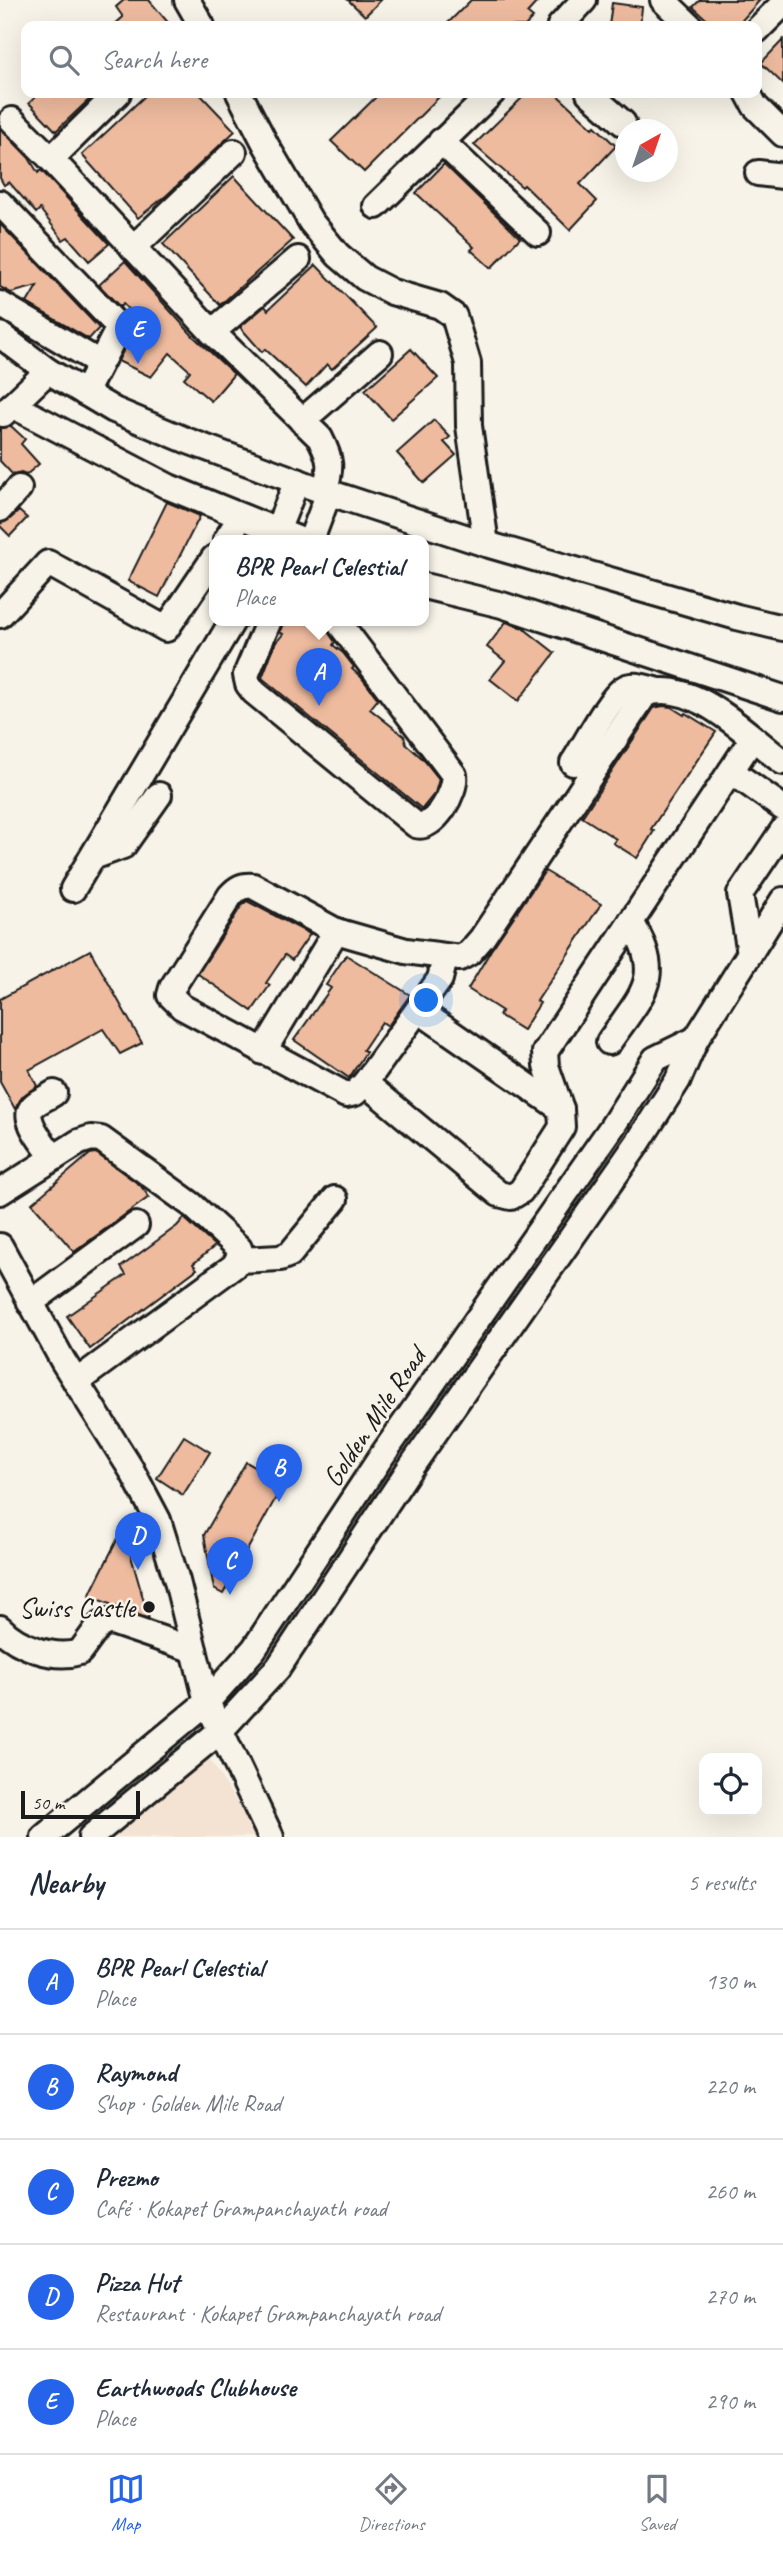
<!DOCTYPE html>
<meta charset="utf-8">
<style>
body{margin:0;font-family:Caveat,sans-serif;background:#f6f6f7;color:#1f2937}
.controls{position:absolute;right:21px;bottom:21px;display:grid;overflow:hidden;border-radius:14px;box-shadow:0 7px 28px #0002}
.controls button{width:63px;height:63px;display:grid;place-items:center;padding:0;border:0;border-bottom:2px solid #e0e1e3;background:#fff;color:#1f2937;font:35px sans-serif}
.compass{position:absolute;left:615px;top:119px;width:63px;height:63px;border-radius:50%;background:#fff;box-shadow:0 7px 28px #0002;rotate:40deg}
.scale{position:absolute;left:21px;bottom:18px;width:119px;box-sizing:border-box;padding-left:7px;border:4px solid #1c1c1c;border-top:0;font-size:19px;line-height:24px;white-space:nowrap;color:#1c1c1c;-webkit-text-stroke:5px #f7f3e8;paint-order:stroke}
.you{position:absolute;left:427px;top:1001px;width:24px;height:24px;margin:-18px;border:5px solid #fff;border-radius:50%;background:#1a73e8;box-shadow:0 0 0 10px #1a73e833}
.badge{display:grid;place-items:center;width:46px;height:46px;border-radius:50%;background:#2563eb;color:#fff;font-size:23px;font-weight:700}
.pin{position:absolute;translate:-50% -58px;filter:drop-shadow(0 2px 4px #0008)}
.pin::after{content:'';position:absolute;top:37px;width:24px;height:21px;background:inherit;clip-path:polygon(0 0,100% 0,50% 100%)}
.popup{position:absolute;left:209px;top:535px;width:220px;height:91px;box-sizing:border-box;display:grid;place-content:center;border-radius:14px;background:#fff;filter:drop-shadow(0 2px 5px #0005);font-size:23px;white-space:nowrap;color:#747a83}
.popup b{font-size:26px;color:#1f2937}
.popup::after{content:'';position:absolute;left:50%;top:100%;margin-left:-14px;border:14px solid transparent;border-top-color:#fff}
.list{margin:0;padding:0;list-style:none}
h2{display:flex;justify-content:space-between;align-items:center;height:91px;margin:0;padding:0 28px;font-size:30px}
h2 small{font-size:23px;font-weight:400;color:#747a83}
.list li{display:grid;grid-template-columns:46px 1fr auto;gap:21px;align-items:center;box-sizing:border-box;height:105px;padding:0 28px;border-top:2px solid #e0e1e3}
.list b{display:block;font-size:26px;white-space:nowrap}
.list p{margin:0;font-size:23px;white-space:nowrap;color:#747a83}
.list em{font-size:23px;font-style:normal;color:#747a83}
.icon{flex:none;width:38px;height:38px;fill:none;stroke:currentColor;stroke-width:2;stroke-linecap:round;stroke-linejoin:round}
.map{position:relative;flex:none;width:783px;height:1837px;overflow:hidden}
.search{position:absolute;background:#fff;box-shadow:0 7px 28px #0002;left:21px;right:21px;top:21px;height:77px;display:flex;align-items:center;gap:18px;box-sizing:border-box;padding:0 24px;border-radius:14px;color:#747a83;font-size:26px}
.sheet{height:616px;background:#fff}
nav{display:flex;justify-content:space-around;align-items:center;box-sizing:border-box;height:98px;border-top:2px solid #e0e1e3;background:#fff;font-size:19px;color:#747a83}
nav a{display:grid;justify-items:center;gap:4px}
nav .on{color:#2563eb}
.map>svg:first-child{display:block}
.built{fill:#f4e2d2}
.building{fill:#eebb9f;stroke:#1c1c1c;stroke-width:2}
.lines{fill:none;stroke-linecap:round;stroke-linejoin:round}
.minor-casing{stroke:#1c1c1c;stroke-width:30}
.minor{stroke:#f7f3e8;stroke-width:24}
.poi-dot{fill:#1c1c1c;stroke:#f7f3e8;stroke-width:2.5}
.labels{text-anchor:middle;dominant-baseline:central;stroke-width:5;stroke-linejoin:round;paint-order:stroke}
.street-label{font-size:28px;fill:#1c1c1c;stroke:#f7f3e8}
.poi-label{font-size:28px;fill:#1c1c1c;stroke:#f7f3e8;text-anchor:end}
</style>
<div class="map">
<svg width="783" height="1837" viewBox="0 0 783 1837">
<rect width="100%" height="100%" fill="#f7f3e8"/>
<filter id="ink" filterUnits="userSpaceOnUse"><feTurbulence type="fractalNoise" baseFrequency=".0143" numOctaves="2"/><feDisplacementMap in="SourceGraphic" scale="14" xChannelSelector="R" yChannelSelector="G"/><feConvolveMatrix kernelMatrix="1 2 1 2 8 2 1 2 1" color-interpolation-filters="sRGB"/></filter>
<g filter="url(#ink)">
<polygon class="built" points="209,1758 258,1837 115,1837"/>
<g class="building">
<polygon points="124,0 149,0 171,26 113,26 123,17 116,7"/>
<polygon points="348,0 381,0 365,16"/>
<polygon points="471,0 539,0 527,13 533,18 525,26 445,26"/>
<polygon points="700,0 760,0 737,26 714,26 693,7"/>
<polygon points="612,3 642,7 640,26 609,26"/>
<polygon points="783,40 783,84 761,63"/>
<polygon points="40,93 96,93 56,131 29,103"/>
<polygon points="148,93 199,93 235,131 167,195 138,218 82,155"/>
<polygon points="380,93 443,93 364,172 331,141"/>
<polygon points="527,93 555,93 593,128 595,126 616,146 580,184 597,201 570,230 524,185 522,187 474,145"/>
<polygon points="0,128 29,158 38,173 41,170 109,244 89,261 68,237 63,240 40,209 36,213 9,182 4,185 0,178"/>
<polygon points="444,164 520,238 491,268 471,250 474,247 416,193"/>
<polygon points="234,176 293,240 220,305 163,244"/>
<polygon points="0,224 99,328 89,339 27,303 37,286 11,293 0,287"/>
<polygon points="125,261 194,337 234,374 211,401 184,378 190,371 170,353 151,377 118,361 130,337 142,324 123,304 120,307 99,285"/>
<polygon points="316,265 377,328 332,369 327,364 306,387 265,349 262,352 240,327 265,306 268,310"/>
<polygon points="411,349 438,378 391,419 365,390"/>
<polygon points="434,420 450,437 444,442 456,455 424,483 397,453"/>
<polygon points="11,426 25,439 21,444 39,464 26,475 21,473 13,475 0,461 0,428"/>
<polygon points="167,502 200,516 159,597 128,581"/>
<polygon points="19,511 27,518 10,536 0,526 0,523 10,519"/>
<polygon points="284,620 317,620 324,626 335,642 333,645 343,653 354,667 352,669 361,677 378,699 370,709 404,736 406,744 423,759 439,779 435,793 422,809 262,678 275,644 283,634 280,632"/>
<polygon points="506,622 523,628 555,653 518,701 490,679 505,661 487,647"/>
<polygon points="663,706 671,707 684,715 685,713 716,732 651,829 654,831 637,858 613,843 616,839 582,817 654,708"/>
<polygon points="545,871 601,904 537,1001 540,1003 523,1030 499,1015 502,1011 468,989 491,950"/>
<polygon points="247,901 310,934 292,960 285,955 266,983 270,985 252,1011 198,974 242,905"/>
<polygon points="90,950 142,1043 120,1054 103,1029 29,1070 37,1086 23,1096 15,1109 0,1082 0,999"/>
<polygon points="346,955 410,995 388,1026 382,1022 363,1050 366,1052 349,1078 294,1040 331,988 326,985"/>
<polygon points="96,1153 140,1185 149,1197 74,1252 32,1203 90,1154"/>
<polygon points="184,1218 215,1246 193,1264 197,1269 90,1349 67,1316 126,1275 121,1267 177,1226"/>
<polygon points="184,1436 210,1452 183,1495 157,1478"/>
<polygon points="246,1462 284,1483 223,1594 214,1589 204,1535"/>
<polygon points="123,1528 149,1619 89,1596"/>
</g>
<g class="lines">
<g class="minor-casing">
<g id="minor">
<polyline points="187,0 202,26"/>
<polyline points="663,0 690,26"/>
<polyline points="560,26 584,0"/>
<polyline points="757,30 783,4"/>
<polyline points="239,93 266,145 311,222 338,255 365,278 392,292 440,306 454,316 468,363 469,426 486,544"/>
<polyline points="589,93 623,123"/>
<polyline points="748,93 755,106 783,134"/>
<path d="M12,120l39,39 161,173 108,106c12,23 11,29 5,53"/>
<polyline points="441,141 538,233"/>
<polyline points="51,159 118,93"/>
<polyline points="758,173 783,176"/>
<polyline points="0,203 115,323 117,330 115,335 85,393"/>
<polyline points="376,206 492,93"/>
<polyline points="133,248 234,152"/>
<polyline points="0,304 100,363"/>
<polyline points="212,332 298,259"/>
<polyline points="0,335 48,371 114,410 188,441 318,489 486,544 737,617 783,628"/>
<polyline points="12,405 169,487 300,540"/>
<polyline points="3,414 48,371"/>
<polyline points="302,421 380,353"/>
<polyline points="0,509 19,488"/>
<polyline points="277,531 297,481"/>
<polyline points="226,540 241,517"/>
<polyline points="311,540 329,492"/>
<polyline points="424,586 502,605 783,698"/>
<polyline points="0,615 48,563 166,629 214,558"/>
<path d="M269,620l-23,55 2,9 6,8 162,133c18,6 41,-34 38,-50l-117,-155"/>
<path d="M573,763c12,-18 34,-62 50,-74 10,-7 22,-1 32,1"/>
<polyline points="731,771 783,808"/>
<polyline points="783,830 740,894 750,953 783,900"/>
<polyline points="93,857 123,846 159,795"/>
<polyline points="73,889 233,620"/>
<path d="M445,958l-5,21 -75,104 -10,10 -9,2 -164,-88 -12,-12 2,-7 58,-92c7,-8 12,-11 23,-10l83,45 70,20 54,7 9,-5 13,-15 163,-244c48,-17 103,42 138,68"/>
<polyline points="418,1010 561,1109"/>
<path d="M609,1042c32,-47 57,-64 22,-120"/>
<polyline points="263,1052 336,931"/>
<polyline points="365,1083 499,1194 511,1197 521,1191 562,1127 561,1109 546,1066 545,1052 752,739"/>
<path d="M54,1158c-8,-11 -31,-37 -23,-49 4,-7 16,-11 23,-16"/>
<polyline points="0,1192 79,1142 91,1138 101,1139 192,1205 239,1248 241,1254 234,1266 76,1382"/>
<polyline points="0,1246 63,1361 131,1469 158,1520 177,1581 207,1702 271,1837"/>
<polyline points="239,1260 280,1258 290,1254 335,1199"/>
<polyline points="30,1303 136,1225"/>
<path d="M0,1628c18,19 54,32 80,24l19,-26 10,-5 85,29"/>
<polyline points="44,1837 207,1702 254,1649 381,1457 612,1127 655,1059 696,1039"/>
<polyline points="91,1837 220,1731 278,1668 406,1474 637,1144 678,1080 696,1039 750,953"/>
</g>
</g>
<use href="#minor" class="minor"/>
</g>
</g>
<circle class="poi-dot" cx="149" cy="1607" r="7"/>
<g class="labels">
<g class="street-label">
<text transform="translate(374 1417) rotate(-56)">Golden Mile Road</text>
</g>
<g class="poi-label">
<text x="135" y="1607">Swiss Castle</text>
</g>
</g>
</svg>
<div class="controls">
<button><svg class="icon" aria-label="locate" viewBox="0 0 24 24"><circle cx="12" cy="12" r="6"/><path d="M12 2v4M12 18v4M2 12h4M18 12h4"/></svg></button>
</div>
<svg class="compass" viewBox="-18 -18 36 36"><path d="M0-13l5 13h-10z" fill="#e53935"/><path d="M0 13l5-13h-10z" fill="#747a83"/></svg>
<div class="scale">50 m</div>
<div class="you"></div>
<div class="pin badge" style="left:319px;top:706px">A</div>
<div class="popup"><b>BPR Pearl Celestial</b>Place</div>
<div class="pin badge" style="left:279px;top:1502px">B</div>
<div class="pin badge" style="left:230px;top:1595px">C</div>
<div class="pin badge" style="left:138px;top:1570px">D</div>
<div class="pin badge" style="left:138px;top:364px">E</div>
<div class="search"><svg class="icon" aria-label="search" viewBox="0 0 24 24"><circle cx="10" cy="10" r="6"/><path d="M15 15l6 6"/></svg>Search here</div>
</div>
<section class="sheet">
<h2>Nearby<small>5 results</small></h2>
<ul class="list">
<li><span class="badge">A</span><div><b>BPR Pearl Celestial</b><p>Place</p></div><em>130 m</em></li>
<li><span class="badge">B</span><div><b>Raymond</b><p>Shop · Golden Mile Road</p></div><em>220 m</em></li>
<li><span class="badge">C</span><div><b>Prezmo</b><p>Café · Kokapet Grampanchayath road</p></div><em>260 m</em></li>
<li><span class="badge">D</span><div><b>Pizza Hut</b><p>Restaurant · Kokapet Grampanchayath road</p></div><em>270 m</em></li>
<li><span class="badge">E</span><div><b>Earthwoods Clubhouse</b><p>Place</p></div><em>290 m</em></li>
</ul>
</section>
<nav>
<a class="on"><svg class="icon" aria-label="map" viewBox="0 0 24 24"><path d="M3 6l6-2 6 2 6-2v14l-6 2-6-2-6 2zM9 4v14M15 6v14"/></svg>Map</a>
<a><svg class="icon" aria-label="directions" viewBox="0 0 24 24"><path d="M12 3l9 9-9 9-9-9zM9 14v-3h6M13 9l2 2-2 2"/></svg>Directions</a>
<a><svg class="icon" aria-label="saved" viewBox="0 0 24 24"><path d="M7 4h10v16l-5-4-5 4z"/></svg>Saved</a>
</nav>
